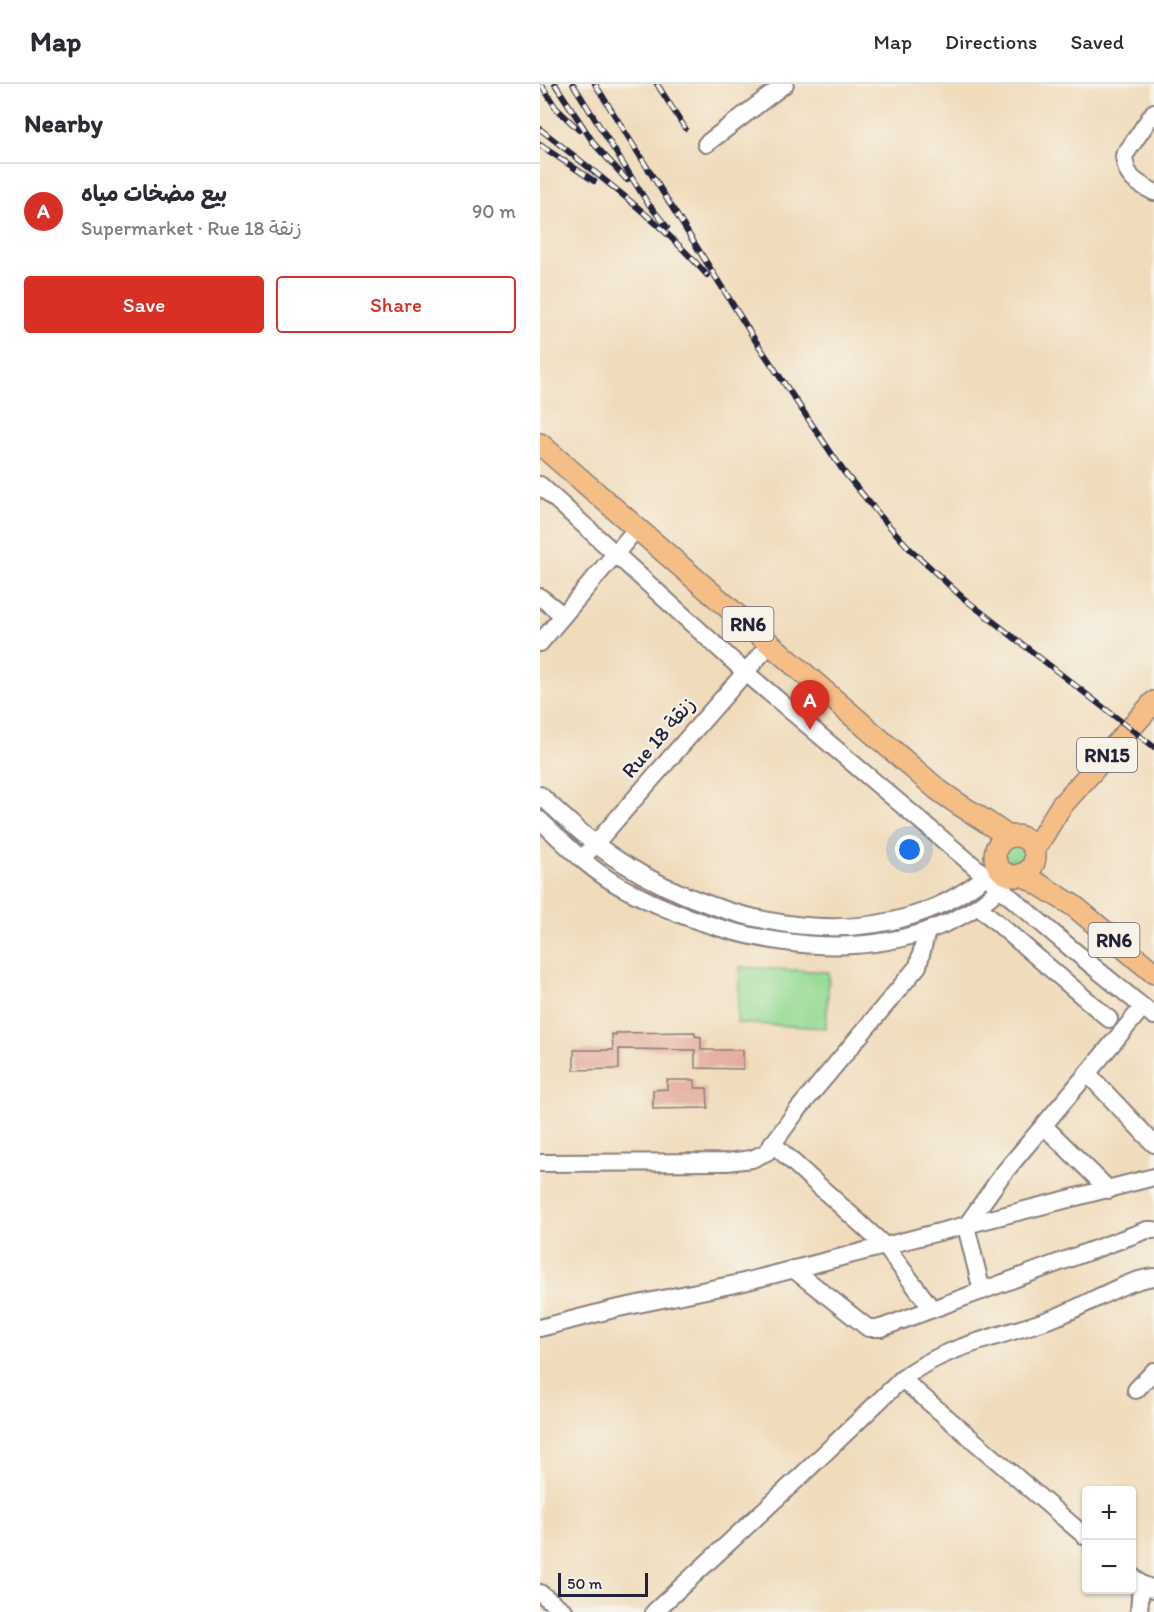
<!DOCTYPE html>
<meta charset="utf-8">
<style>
body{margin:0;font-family:Itim,"Playpen Sans Arabic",sans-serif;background:#f2f2f3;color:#2b2b33}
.controls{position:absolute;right:18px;bottom:18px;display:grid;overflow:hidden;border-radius:6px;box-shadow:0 2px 4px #0004}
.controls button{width:54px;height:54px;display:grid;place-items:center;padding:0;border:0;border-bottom:2px solid #e1e1e2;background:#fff;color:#2b2b33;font:30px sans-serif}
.scale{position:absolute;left:18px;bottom:15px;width:90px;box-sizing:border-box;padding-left:6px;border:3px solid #22223b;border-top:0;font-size:16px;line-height:21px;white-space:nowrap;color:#22223b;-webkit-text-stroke:4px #f7f3e8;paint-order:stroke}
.you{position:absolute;left:370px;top:766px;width:21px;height:21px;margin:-15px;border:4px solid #fff;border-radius:50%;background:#1a73e8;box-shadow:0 0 0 9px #1a73e833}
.badge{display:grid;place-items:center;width:39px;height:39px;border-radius:50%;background:#d93025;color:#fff;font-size:20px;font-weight:700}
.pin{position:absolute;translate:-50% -50px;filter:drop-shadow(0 2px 3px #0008)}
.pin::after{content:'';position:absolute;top:32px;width:21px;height:18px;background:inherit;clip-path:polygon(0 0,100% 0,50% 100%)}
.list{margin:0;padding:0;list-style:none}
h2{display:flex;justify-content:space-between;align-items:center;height:78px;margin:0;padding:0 24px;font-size:26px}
h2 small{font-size:20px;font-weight:400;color:#7c7c81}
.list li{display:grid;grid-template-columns:39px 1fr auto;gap:18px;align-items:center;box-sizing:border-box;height:96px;padding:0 24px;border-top:2px solid #e1e1e2}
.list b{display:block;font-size:22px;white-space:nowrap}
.list p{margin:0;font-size:20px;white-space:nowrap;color:#7c7c81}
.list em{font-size:20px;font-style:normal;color:#7c7c81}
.actions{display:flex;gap:12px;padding:18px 24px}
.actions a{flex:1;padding:14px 0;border:2px solid #d93025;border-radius:6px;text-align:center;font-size:21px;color:#d93025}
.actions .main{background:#d93025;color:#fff}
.map{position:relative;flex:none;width:614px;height:1528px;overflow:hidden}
header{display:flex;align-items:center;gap:36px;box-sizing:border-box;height:84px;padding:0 30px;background:#fff;border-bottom:2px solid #e1e1e2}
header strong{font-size:28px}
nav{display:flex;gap:33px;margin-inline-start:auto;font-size:21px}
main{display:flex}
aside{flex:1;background:#fff}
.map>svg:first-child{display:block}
.park{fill:url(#park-crowns);stroke:#5a7e67;stroke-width:1.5}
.pitch{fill:#93da93;stroke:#5a7e67;stroke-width:1.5}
.building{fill:#e4ad9f}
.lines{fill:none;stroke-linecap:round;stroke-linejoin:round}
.minor-casing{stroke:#897e7b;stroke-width:20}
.major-casing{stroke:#897e7b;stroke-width:24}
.minor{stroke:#fff;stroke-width:16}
.major{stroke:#f6be87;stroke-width:21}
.rail-casing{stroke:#22223b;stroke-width:6}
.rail{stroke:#f7f3e8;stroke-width:4;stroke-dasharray:11;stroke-linecap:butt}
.labels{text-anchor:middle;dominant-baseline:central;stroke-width:4.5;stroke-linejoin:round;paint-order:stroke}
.shield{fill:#f7f3e8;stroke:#62616f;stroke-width:1.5}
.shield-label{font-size:20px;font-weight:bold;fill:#22223b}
.street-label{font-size:21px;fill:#22223b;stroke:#f7f3e8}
</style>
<header>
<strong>Map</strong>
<nav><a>Map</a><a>Directions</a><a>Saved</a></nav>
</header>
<main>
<aside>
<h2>Nearby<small></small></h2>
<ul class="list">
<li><span class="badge">A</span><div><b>بيع مضخات مياه</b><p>Supermarket · Rue 18 زنقة</p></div><em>90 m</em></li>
</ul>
<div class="actions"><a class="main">Save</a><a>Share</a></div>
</aside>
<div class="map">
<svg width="614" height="1528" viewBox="0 0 614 1528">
<defs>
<pattern id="park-crowns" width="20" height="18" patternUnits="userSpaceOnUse" patternTransform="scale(1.5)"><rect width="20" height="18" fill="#93da93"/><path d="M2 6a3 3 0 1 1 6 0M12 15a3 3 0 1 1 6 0" fill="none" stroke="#7ebb80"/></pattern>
</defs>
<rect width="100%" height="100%" fill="#f7f3e8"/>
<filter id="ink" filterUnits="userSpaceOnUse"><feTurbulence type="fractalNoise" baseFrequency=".0167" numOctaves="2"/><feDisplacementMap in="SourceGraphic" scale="12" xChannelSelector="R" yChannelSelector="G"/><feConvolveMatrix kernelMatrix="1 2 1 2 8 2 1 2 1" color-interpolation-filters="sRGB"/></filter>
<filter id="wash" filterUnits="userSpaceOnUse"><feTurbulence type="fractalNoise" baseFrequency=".008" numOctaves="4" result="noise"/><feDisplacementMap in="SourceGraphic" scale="24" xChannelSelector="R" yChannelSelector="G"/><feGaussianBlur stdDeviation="1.35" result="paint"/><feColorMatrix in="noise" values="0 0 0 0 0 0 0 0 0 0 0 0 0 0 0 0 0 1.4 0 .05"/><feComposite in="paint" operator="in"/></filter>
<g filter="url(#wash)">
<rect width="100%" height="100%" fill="#f0dbbb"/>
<circle class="park" cx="475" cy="771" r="15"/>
<polygon class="pitch" points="200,883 289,888 286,944 197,939"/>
<g id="blocks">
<g class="building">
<polygon points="155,948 155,952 161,953 161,966 203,966 203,985 155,984 155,966 79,965 79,985 34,986 34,966 73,966 72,950 76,951 76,949"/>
<polygon points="127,996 155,996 155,1004 167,1004 168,1024 113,1025 113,1006 127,1005"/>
</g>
</g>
</g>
<g filter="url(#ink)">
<use href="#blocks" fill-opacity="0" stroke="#897e7b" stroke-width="1.5"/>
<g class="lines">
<g class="minor-casing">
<g id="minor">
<path d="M614,28l-30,44c2,22 11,26 30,36"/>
<polyline points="166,60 245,0"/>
<polyline points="0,401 205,588 533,866 614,932"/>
<polyline points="0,513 23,531"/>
<polyline points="0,559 97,444"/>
<path d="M0,711c26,24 51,48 81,67 110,69 274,102 377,3"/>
<path d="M0,736c27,26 54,54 89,71 91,47 210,75 308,36 29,-11 55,-27 74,-52"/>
<polyline points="48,768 230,560"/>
<polyline points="440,824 569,935"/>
<polyline points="548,990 614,1060"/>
<polyline points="504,1042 569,1106"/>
<polyline points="232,1059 345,1162 392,1225"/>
<polyline points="0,1079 187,1078 212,1075 227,1068 256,1028 378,882 387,847"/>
<polyline points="253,1185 328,1244 341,1244 607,1146 614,1146"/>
<polyline points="442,1207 426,1142 462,1091 603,923"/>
<polyline points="0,1244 74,1225 200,1199 614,1093"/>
<polyline points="362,1295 546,1453"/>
<polyline points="596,1306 614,1287"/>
<polyline points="592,1492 601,1500 614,1505"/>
<polyline points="0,1509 25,1528"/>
<path d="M114,1528l149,-138 99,-95c45,-35 101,-42 154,-62 29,-11 69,-37 98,-40"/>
<polyline points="599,1528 601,1500"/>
</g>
</g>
<g class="major-casing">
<g id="major">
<path d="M0,360l397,345c23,18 48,30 71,48"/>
<circle cx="475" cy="772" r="20"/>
<polyline points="494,766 521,722 614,618"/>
<polyline points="482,790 534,822 614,889"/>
</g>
</g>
<use href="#minor" class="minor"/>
<use href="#major" class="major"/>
<g class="rail-casing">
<g id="rail">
<polyline points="1,0 16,24 39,46"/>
<polyline points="15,0 55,61 87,96"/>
<polyline points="33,0 107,118 127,143"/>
<polyline points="55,0 215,256 304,388 342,434 370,465 422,513 614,663"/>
<polyline points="117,0 145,44"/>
<path d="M0,45c57,45 119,91 167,146"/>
<polyline points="0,61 54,97"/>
</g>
</g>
<use href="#rail" class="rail"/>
</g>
</g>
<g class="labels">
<g class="shield">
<rect x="182.5" y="523" width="51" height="34" rx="4.5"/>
<rect x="537" y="654" width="60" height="34" rx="4.5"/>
<rect x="548.5" y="839" width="51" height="34" rx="4.5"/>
</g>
<g class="shield-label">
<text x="208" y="540">RN6</text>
<text x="567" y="671">RN15</text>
<text x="574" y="856">RN6</text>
</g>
<g class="street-label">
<text transform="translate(118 653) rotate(-49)">Rue 18 زنقة</text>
</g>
</g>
</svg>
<div class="controls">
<button>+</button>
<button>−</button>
</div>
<div class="scale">50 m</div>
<div class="you"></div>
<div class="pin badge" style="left:270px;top:646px">A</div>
</div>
</main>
